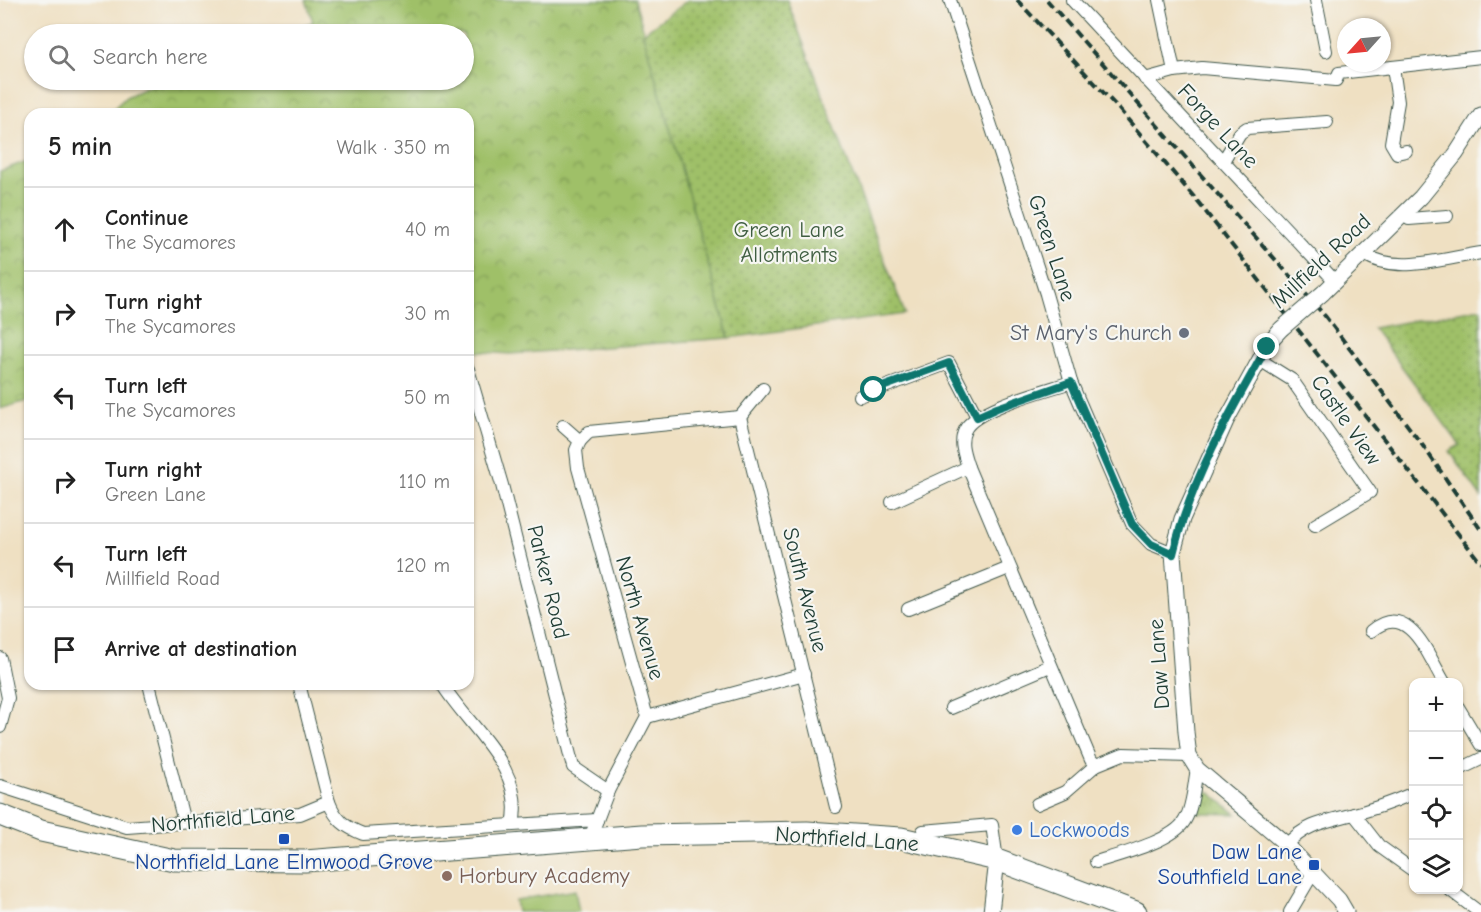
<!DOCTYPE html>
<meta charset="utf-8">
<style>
body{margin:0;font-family:"Comic Neue",sans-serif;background:#f2f2f2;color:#222}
.controls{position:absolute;right:18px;bottom:18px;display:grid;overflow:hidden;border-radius:12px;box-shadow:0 2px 4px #0004}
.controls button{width:54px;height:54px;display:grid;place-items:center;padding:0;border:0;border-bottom:2px solid #e0e0e0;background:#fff;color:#222;font:30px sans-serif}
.compass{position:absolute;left:1337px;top:18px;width:54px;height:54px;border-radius:50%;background:#fff;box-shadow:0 2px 4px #0004;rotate:243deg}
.stop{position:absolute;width:18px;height:18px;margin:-14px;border:4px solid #0f766e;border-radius:50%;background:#fff}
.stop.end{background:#0f766e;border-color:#fff;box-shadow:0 2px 6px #0008}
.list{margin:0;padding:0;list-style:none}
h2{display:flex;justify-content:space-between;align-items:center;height:78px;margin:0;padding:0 24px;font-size:26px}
h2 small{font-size:20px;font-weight:400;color:#767676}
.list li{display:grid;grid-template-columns:39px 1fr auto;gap:18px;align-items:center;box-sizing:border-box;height:84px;padding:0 24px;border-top:2px solid #e0e0e0}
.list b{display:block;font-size:22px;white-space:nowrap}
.list p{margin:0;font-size:20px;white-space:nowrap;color:#767676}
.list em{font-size:20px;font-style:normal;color:#767676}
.icon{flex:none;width:33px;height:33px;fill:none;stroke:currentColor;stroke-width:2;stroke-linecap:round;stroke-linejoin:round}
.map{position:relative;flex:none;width:1481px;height:912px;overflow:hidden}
.search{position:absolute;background:#fff;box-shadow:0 2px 4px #0004;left:24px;top:24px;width:450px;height:66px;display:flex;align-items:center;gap:15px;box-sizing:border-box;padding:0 21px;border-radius:33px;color:#767676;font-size:22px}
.panel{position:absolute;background:#fff;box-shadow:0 2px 4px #0004;left:24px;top:108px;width:450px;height:582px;border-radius:18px}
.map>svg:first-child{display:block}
.grass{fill:url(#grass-tufts);stroke:#5f7e4e;stroke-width:1.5}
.park{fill:url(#park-crowns);stroke:#5f7e4e;stroke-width:1.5}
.garden{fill:url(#garden-dots);stroke:#5f7e4e;stroke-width:1.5}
.pitch{fill:#9fc068;stroke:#5f7e4e;stroke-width:1.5}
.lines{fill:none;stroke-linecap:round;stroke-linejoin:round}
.minor-casing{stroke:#3e5549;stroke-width:14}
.tertiary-casing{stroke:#3e5549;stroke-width:17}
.trunk-casing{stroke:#3e5549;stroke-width:23}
.minor{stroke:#fff;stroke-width:12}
.tertiary{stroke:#fff;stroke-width:15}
.trunk{stroke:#fff;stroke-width:21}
.rail{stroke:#1f3d34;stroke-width:4;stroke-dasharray:9 4.5;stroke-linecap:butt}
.tertiary-bridge-casing{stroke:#3e5549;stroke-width:17;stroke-linecap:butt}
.tertiary-bridge{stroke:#fff;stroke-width:15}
.route{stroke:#0f766e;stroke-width:8}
.worship-dot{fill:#6b7280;stroke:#f6f6f2;stroke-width:2}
.shop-dot{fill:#3f7fe0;stroke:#f6f6f2;stroke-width:2}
.transit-dot{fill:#1a4fb4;stroke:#f6f6f2;stroke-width:2}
.education-dot{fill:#8d6e63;stroke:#f6f6f2;stroke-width:2}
.labels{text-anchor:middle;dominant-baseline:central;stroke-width:4.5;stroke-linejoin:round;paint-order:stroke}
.street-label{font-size:22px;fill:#1f3d34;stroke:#f6f6f2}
.park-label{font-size:22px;fill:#3f5e41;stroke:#f6f6f2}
.worship-label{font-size:22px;fill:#5b616d;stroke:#f6f6f2;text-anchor:end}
.shop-label{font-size:22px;fill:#366cbe;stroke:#f6f6f2;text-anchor:start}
.transit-label{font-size:22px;fill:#164399;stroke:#f6f6f2;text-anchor:end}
.education-label{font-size:22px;fill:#785e54;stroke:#f6f6f2;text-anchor:start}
</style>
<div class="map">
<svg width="1481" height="912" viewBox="0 0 1481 912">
<defs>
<pattern id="grass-tufts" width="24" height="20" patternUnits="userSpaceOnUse" patternTransform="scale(1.5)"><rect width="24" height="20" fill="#9fc068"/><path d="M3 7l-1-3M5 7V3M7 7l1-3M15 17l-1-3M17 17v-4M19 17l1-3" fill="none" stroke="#819d56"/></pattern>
<pattern id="park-crowns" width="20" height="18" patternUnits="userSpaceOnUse" patternTransform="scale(1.5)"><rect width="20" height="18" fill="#9fc068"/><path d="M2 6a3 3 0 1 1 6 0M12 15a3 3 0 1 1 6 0" fill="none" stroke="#819d56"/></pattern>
<pattern id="garden-dots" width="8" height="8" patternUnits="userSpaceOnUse" patternTransform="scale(1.5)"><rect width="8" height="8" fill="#9fc068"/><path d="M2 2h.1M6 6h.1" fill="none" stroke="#819d56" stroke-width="1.8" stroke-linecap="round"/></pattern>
</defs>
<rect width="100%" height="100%" fill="#f6f6f2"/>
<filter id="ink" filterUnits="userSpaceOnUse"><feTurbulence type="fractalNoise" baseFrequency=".0167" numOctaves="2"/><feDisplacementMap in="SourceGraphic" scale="12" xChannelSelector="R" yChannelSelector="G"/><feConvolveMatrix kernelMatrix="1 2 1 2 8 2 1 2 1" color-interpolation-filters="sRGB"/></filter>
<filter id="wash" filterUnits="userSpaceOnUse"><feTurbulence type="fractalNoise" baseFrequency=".008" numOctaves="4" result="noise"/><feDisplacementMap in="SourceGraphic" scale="24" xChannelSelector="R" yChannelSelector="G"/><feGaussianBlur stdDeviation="1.35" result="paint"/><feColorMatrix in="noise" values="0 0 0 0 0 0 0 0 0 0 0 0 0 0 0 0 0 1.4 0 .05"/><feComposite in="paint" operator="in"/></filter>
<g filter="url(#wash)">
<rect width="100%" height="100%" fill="#efe0c2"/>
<polygon class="grass" points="1205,791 1209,792 1236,814 1198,813 1194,803"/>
<g class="park">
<polygon points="306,0 635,0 729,338 510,354 468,351 468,114 108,114 126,97 163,80 464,80 464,34 281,34 313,22"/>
<polygon points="30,160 30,400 0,409 0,171"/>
</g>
<g class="garden">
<polygon points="688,0 787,0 905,314 729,338 643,33"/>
<polygon points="1481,308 1481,497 1449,451 1460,445 1373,328"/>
</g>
<polygon class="pitch" points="575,890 579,912 517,912 515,900"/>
</g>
<g filter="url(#ink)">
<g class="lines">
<g class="minor-casing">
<g id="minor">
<polyline points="950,0 1046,294 1071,382 1132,524 1151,544 1173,553"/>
<polyline points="1072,0 1334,280"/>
<polyline points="1159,0 1174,71"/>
<polyline points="1316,0 1326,51"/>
<polyline points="1393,67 1398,102 1391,143 1397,153 1406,151"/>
<polyline points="1145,79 1174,71 1202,68 1336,80 1339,73 1481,57"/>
<polyline points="1223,161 1240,133 1247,128 1327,122"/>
<polyline points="1404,215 1409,219 1447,216"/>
<path d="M1364,254c33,21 81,4 117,-1"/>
<polyline points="1260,360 1292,380 1370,492 1315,525"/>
<polyline points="468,369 502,485 573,767 608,791"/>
<path d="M1071,382c-23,8 -96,26 -106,48 -6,12 -1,24 3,37l123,293 5,5 27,-11 66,2"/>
<polyline points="763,389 740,417 836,807"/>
<polyline points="860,396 949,363 977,417"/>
<polyline points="563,426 580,441 576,450 578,468 647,717 608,791 597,820"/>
<polyline points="580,441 589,432 740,417"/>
<polyline points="892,502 968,467"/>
<polyline points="908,609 1009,568"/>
<path d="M1371,631c38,-31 56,23 73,51"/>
<polyline points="0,658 8,698 0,727"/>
<polyline points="149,684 184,822"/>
<polyline points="299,684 329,802"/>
<path d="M442,684c26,43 84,84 71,140"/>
<polyline points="1458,707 1481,745"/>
<polyline points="951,708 1050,666"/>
<polyline points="647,717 804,674"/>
<polyline points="1458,770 1481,759"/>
<path d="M0,786l127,41 173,-13 29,-12c7,18 16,25 34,32l234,-14 -7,18"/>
<polyline points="1037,804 1065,792 1096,765"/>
<polyline points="1354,814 1379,846 1414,871"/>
<polyline points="923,831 992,825 997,860"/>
<path d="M1287,845c16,-20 40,-24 63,-30 22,-5 43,-13 64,-22"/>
<path d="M1096,862c22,-7 78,-21 89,-42 8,-13 9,-36 12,-51"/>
<polyline points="1450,890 1479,912"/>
<polyline points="1290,912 1313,873"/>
</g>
</g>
<g class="tertiary-casing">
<g id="tertiary">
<polyline points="1323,293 1421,197 1456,154 1481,115"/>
<polyline points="1281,329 1270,341 1226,421 1182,519 1173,553 1186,732 1189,756 1197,769 1287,845 1339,900 1346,912"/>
<polyline points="991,912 997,860"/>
</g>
</g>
<g class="trunk-casing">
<polyline id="trunk" points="0,815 41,831 174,860 305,861 642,835 807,832 901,838 997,860 1136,912"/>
</g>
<use href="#minor" class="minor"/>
<use href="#tertiary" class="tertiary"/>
<use href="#trunk" class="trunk"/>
<g class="rail">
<polyline points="1017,0 1117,107 1194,197 1481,563"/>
<polyline points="1047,0 1325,316 1426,450 1481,530"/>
</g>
<g class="tertiary-bridge-casing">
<polyline id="tertiary-bridge" points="1281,329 1323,293"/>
</g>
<use href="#tertiary-bridge" class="tertiary-bridge"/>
</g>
</g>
<g class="lines" filter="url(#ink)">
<path class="route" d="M874,390l75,-27 28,54 20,-9 74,-26 61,142 19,20 22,10c18,-74 57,-142 94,-207"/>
</g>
<circle class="worship-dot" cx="1184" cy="333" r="6"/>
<circle class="shop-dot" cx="1017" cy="830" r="6"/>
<g class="transit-dot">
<rect x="278" y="833" width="12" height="12" rx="3"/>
<rect x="1308" y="859" width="12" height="12" rx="3"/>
</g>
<circle class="education-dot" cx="447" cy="876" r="6"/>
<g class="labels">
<g class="street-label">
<text transform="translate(1218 126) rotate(47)">Forge Lane</text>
<text transform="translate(1052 248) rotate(72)">Green Lane</text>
<text transform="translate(1321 261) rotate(-43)">Millfield Road</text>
<text transform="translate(1346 420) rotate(55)">Castle View</text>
<text transform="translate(548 582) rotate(76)">Parker Road</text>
<text transform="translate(805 590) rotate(76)">South Avenue</text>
<text transform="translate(640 618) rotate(74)">North Avenue</text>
<text transform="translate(1159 664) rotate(-94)">Daw Lane</text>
<text transform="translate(223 819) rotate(-5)">Northfield Lane</text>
<text transform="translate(847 839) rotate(4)">Northfield Lane</text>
</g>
<g class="park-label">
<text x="789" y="230">Green Lane<tspan x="789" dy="25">Allotments</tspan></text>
</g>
<g class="worship-label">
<text x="1172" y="333">St Mary's Church</text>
</g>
<g class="shop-label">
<text x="1029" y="830">Lockwoods</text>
</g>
<g class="transit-label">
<text x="1302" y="852">Daw Lane<tspan x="1302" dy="25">Southfield Lane</tspan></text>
<text x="284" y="862" text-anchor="middle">Northfield Lane Elmwood Grove</text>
</g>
<g class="education-label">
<text x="459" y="876">Horbury Academy</text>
</g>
</g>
</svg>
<div class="controls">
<button>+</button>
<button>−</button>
<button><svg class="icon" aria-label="locate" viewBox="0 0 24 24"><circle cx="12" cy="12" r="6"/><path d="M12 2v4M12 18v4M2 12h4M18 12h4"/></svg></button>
<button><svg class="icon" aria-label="layers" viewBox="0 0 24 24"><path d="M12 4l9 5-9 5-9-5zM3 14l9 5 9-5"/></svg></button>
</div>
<svg class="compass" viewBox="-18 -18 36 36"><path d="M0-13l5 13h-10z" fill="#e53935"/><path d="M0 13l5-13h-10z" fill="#767676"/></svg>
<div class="stop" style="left:874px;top:390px"></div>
<div class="stop end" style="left:1267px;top:347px"></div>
<div class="search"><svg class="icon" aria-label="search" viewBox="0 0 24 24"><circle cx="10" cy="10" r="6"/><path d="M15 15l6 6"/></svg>Search here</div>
<section class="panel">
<h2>5 min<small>Walk · 350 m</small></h2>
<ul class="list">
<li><svg class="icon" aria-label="ahead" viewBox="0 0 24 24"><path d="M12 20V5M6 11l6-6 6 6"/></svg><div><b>Continue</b><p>The Sycamores</p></div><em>40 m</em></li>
<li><svg class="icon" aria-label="right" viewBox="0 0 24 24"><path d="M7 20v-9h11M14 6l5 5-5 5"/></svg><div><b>Turn right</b><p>The Sycamores</p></div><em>30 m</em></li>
<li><svg class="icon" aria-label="left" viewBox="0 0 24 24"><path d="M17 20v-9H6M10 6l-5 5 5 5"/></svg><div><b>Turn left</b><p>The Sycamores</p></div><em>50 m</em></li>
<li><svg class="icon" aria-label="right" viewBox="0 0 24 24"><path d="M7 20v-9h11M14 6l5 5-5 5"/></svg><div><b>Turn right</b><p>Green Lane</p></div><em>110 m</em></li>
<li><svg class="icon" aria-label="left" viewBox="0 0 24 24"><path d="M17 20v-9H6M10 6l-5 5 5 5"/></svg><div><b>Turn left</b><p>Millfield Road</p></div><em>120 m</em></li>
<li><svg class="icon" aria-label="arrive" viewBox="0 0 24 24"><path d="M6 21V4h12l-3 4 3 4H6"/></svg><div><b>Arrive at destination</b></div></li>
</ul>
</section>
</div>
